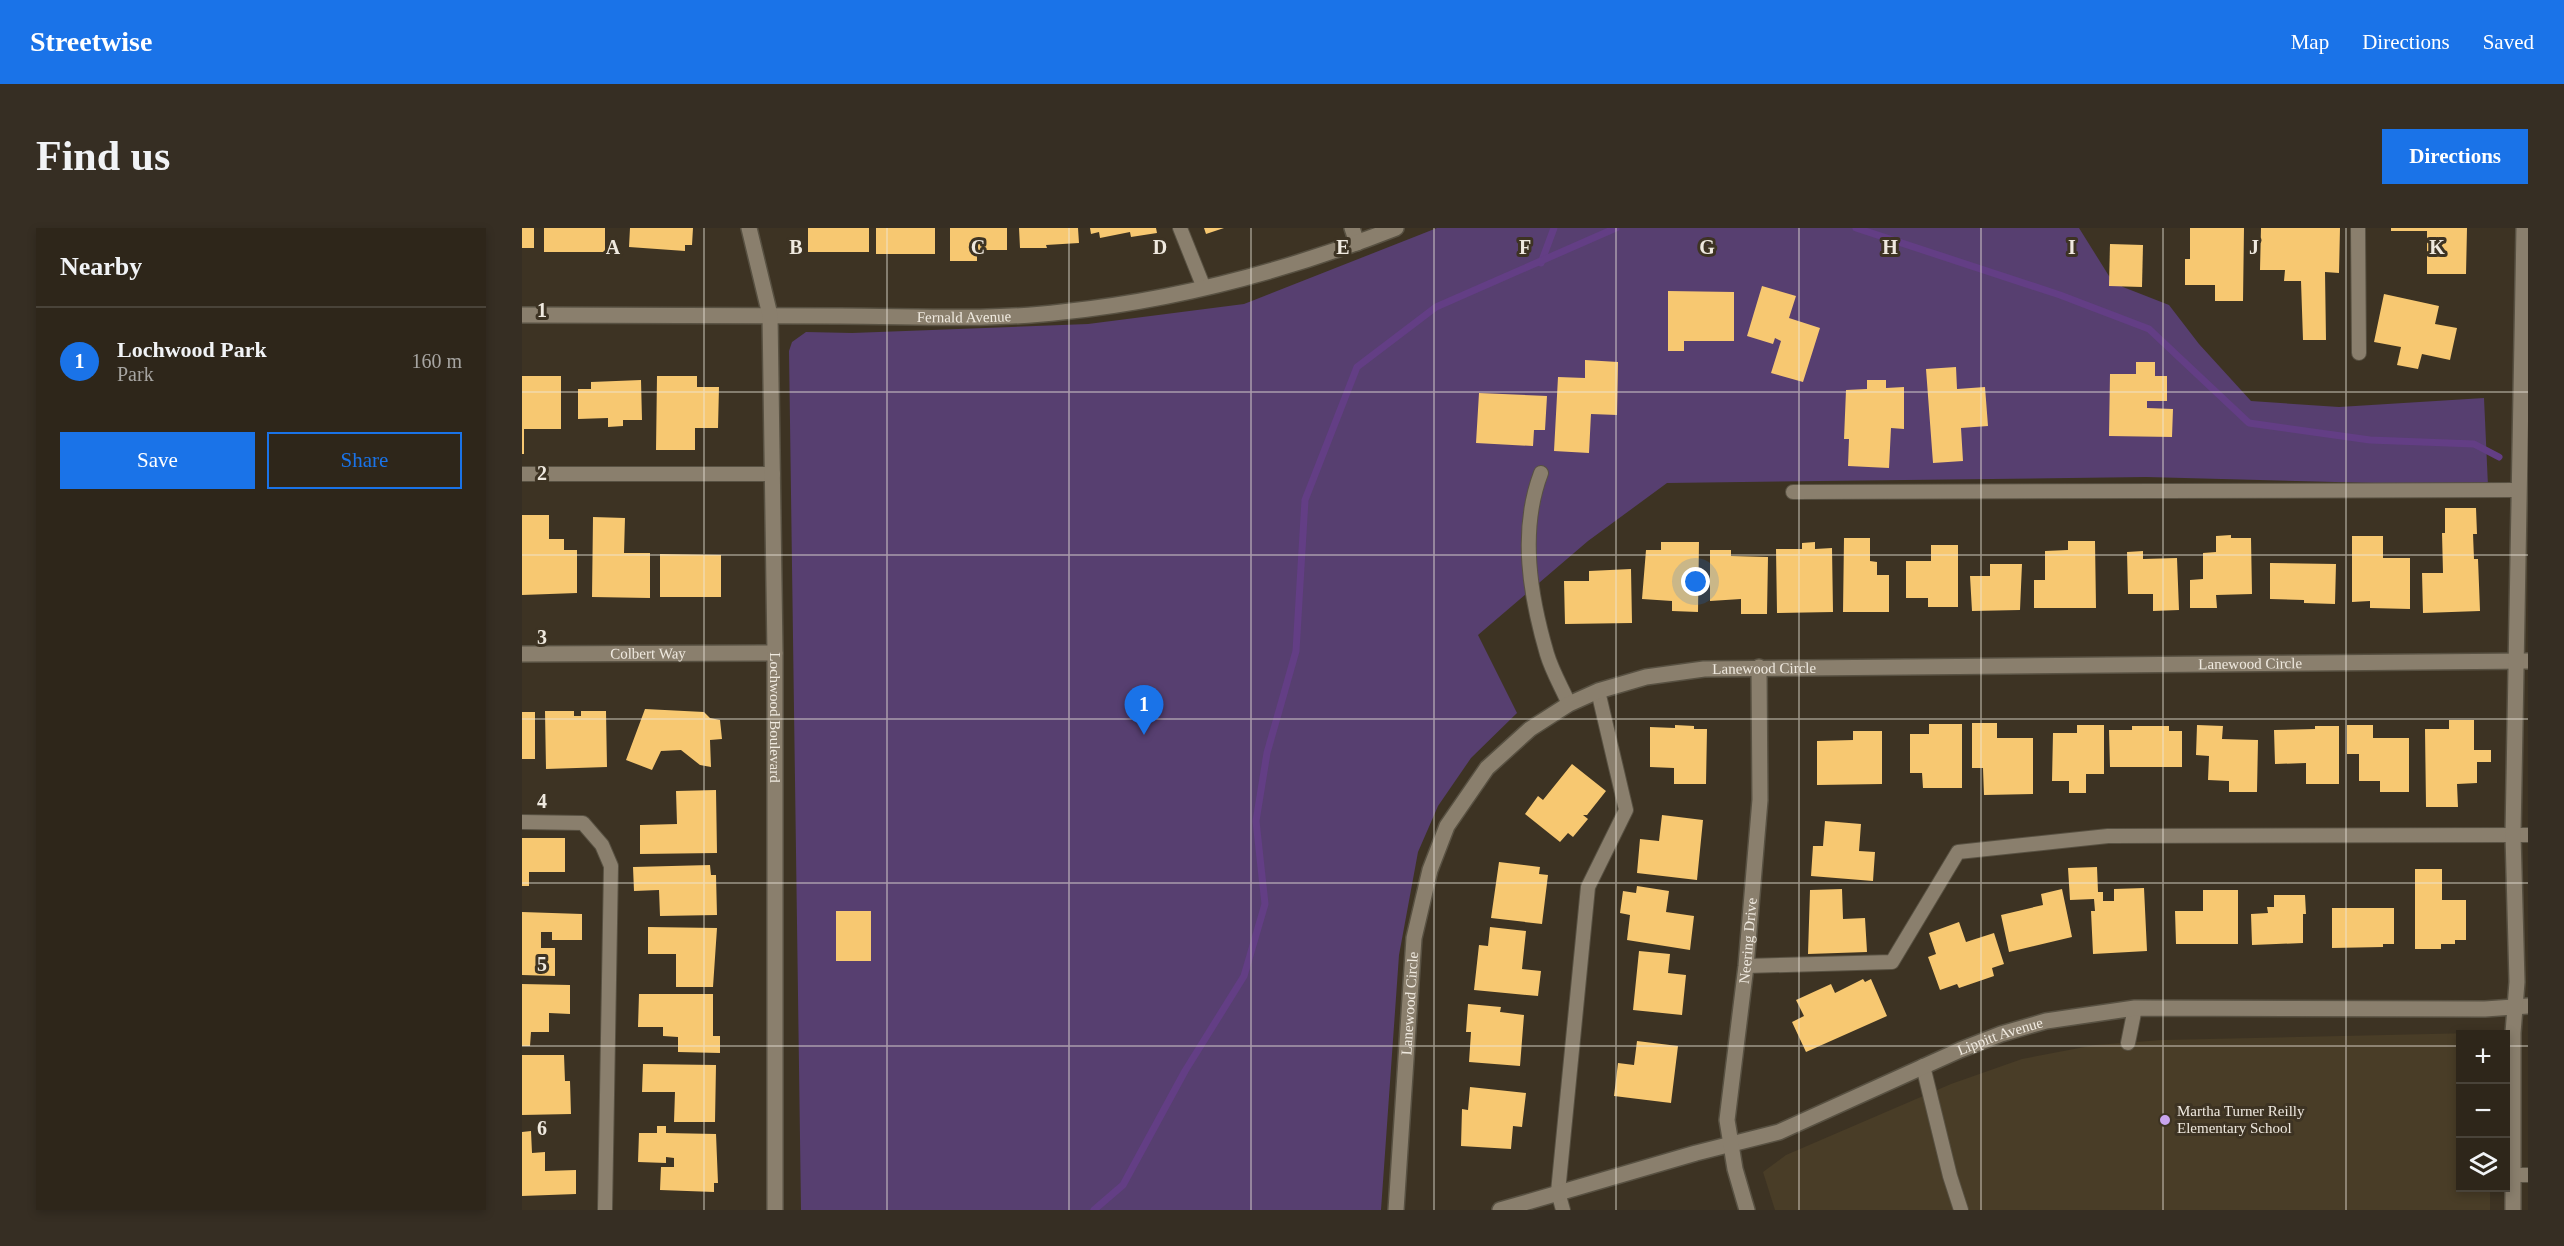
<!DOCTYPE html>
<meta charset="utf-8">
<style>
body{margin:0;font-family:"Times New Roman",serif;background:#362e23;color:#f1f3f6}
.controls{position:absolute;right:18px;bottom:18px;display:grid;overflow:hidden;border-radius:0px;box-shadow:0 3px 9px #0003}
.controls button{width:54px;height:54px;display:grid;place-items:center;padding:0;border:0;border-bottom:2px solid #494339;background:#2e261a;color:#f1f3f6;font:30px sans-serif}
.you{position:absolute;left:1174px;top:354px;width:21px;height:21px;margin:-15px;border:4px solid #fff;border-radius:50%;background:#1a73e8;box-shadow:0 0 0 9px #1a73e833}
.badge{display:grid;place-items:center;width:39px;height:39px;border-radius:50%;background:#1a73e8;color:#fff;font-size:20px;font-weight:700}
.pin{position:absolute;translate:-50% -50px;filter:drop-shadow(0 2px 3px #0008)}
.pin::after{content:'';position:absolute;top:32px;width:21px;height:18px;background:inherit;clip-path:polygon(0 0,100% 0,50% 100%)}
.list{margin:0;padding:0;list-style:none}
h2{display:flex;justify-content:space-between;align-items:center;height:78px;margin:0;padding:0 24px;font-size:26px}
h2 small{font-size:20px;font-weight:400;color:#a7a5a2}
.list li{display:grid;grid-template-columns:39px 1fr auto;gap:18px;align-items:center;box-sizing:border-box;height:108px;padding:0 24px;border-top:2px solid #494339}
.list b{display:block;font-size:22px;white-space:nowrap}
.list p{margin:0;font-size:20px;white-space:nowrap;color:#a7a5a2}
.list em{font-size:20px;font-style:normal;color:#a7a5a2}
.actions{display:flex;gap:12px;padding:18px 24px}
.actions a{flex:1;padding:14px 0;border:2px solid #1a73e8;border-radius:0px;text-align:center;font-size:21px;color:#1a73e8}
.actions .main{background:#1a73e8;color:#fff}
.icon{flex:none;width:33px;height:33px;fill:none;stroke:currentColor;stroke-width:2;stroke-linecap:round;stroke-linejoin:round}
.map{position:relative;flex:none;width:2006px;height:982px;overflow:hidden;border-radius:0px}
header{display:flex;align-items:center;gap:36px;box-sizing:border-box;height:84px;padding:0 30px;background:#1a73e8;color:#fff}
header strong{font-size:28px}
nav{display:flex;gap:33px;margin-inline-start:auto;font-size:21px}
.intro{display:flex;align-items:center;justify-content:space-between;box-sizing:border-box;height:144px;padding:0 36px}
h1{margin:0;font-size:42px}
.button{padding:15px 27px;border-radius:0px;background:#1a73e8;color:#fff;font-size:21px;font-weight:700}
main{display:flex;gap:36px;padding:0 36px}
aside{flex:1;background:#2e261a;border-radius:0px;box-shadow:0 3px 9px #0003}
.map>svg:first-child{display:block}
.built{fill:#493d27}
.green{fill:#573f70}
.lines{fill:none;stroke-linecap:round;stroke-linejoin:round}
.stream{stroke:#633e85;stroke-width:7}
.building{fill:#f7c871}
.service-casing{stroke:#585142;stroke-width:16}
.minor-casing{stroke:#585142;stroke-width:18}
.tertiary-casing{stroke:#585142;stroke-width:18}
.service{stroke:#8a7f6d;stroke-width:14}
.minor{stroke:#8a7f6d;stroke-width:15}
.tertiary{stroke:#8a7f6d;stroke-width:15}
.grid{fill:none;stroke:#efe9df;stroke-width:1.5;stroke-opacity:0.55}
.poi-dot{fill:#c9a5ee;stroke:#3d3323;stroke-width:2}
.labels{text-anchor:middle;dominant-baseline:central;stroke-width:6;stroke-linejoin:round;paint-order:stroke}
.street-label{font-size:15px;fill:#efe9df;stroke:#3d3323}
.poi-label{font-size:15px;fill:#efe9df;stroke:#3d3323;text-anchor:start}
.grid-label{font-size:20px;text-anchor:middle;font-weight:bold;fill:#efe9df;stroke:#3d3323;stroke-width:6;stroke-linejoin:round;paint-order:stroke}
</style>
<header>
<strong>Streetwise</strong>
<nav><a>Map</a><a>Directions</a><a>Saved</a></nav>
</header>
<div class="intro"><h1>Find us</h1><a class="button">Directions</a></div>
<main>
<aside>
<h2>Nearby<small></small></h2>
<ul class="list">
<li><span class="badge">1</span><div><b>Lochwood Park</b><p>Park</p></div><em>160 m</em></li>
</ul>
<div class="actions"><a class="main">Save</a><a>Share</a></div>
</aside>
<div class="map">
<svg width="2006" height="982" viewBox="0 0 2006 982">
<rect width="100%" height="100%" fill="#3d3323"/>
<polygon class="built" points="1953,805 1955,806 1938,806 1938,960 1968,960 1968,982 1253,982 1241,944 1264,927 1429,856 1500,831 1573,817 1640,812"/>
<polygon class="green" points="915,0 1557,0 1587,48 1601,59 1647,77 1677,116 1729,173 1817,179 1962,170 1966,258 1624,249 1145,255 1066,313 956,407 995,485 949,530 916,578 896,624 877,727 859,982 279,982 267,123 270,114 284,104 330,105 566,96 722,76"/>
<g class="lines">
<g class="stream">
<polyline points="1334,0 1538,67 1627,101 1727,195 1848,212 1952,216 1977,229"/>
<polyline points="1019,35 1032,0"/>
<polyline points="572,982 601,957 663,843 722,748 743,676 734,593 745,525 774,423 783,272 835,139 914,79 1094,0"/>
</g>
</g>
<g class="building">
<rect x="0" y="0" width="12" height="20"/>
<rect x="22" y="0" width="61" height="24"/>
<polygon points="108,0 171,0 170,17 163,17 163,23 107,19"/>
<rect x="286" y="0" width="61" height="24"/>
<rect x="354" y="0" width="59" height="26"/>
<polygon points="428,0 485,0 485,22 455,22 455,33 428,33"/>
<polygon points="497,0 556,0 557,15 524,17 525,20 498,20"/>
<polygon points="568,0 634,0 635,5 609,9 608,4 578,10 577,4 569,6"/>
<polygon points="682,0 702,0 684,6"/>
<polygon points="1668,0 1722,0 1721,73 1693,73 1693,57 1663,57 1663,31 1668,31"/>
<polygon points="1739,0 1818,0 1817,45 1803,44 1804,112 1781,112 1779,53 1762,53 1763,42 1738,42"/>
<polygon points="1869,0 1945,0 1944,46 1905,46 1905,3 1869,3"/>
<polygon points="1588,16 1621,17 1620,59 1587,58"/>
<polygon points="1240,58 1274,68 1267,90 1298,100 1281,154 1249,145 1259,113 1253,110 1251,116 1225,108"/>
<polygon points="1146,63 1212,64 1212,113 1162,113 1162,123 1146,123"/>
<polygon points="1862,66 1917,78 1913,96 1935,100 1928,132 1900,126 1896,141 1875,137 1879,119 1852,114"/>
<polygon points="1063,132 1096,134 1095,187 1069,186 1067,225 1032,223 1036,149 1063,150"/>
<polygon points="1614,134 1633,134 1633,148 1645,148 1645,173 1625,173 1625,180 1651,181 1650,209 1587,208 1588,146 1614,146"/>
<polygon points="1434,139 1435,161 1463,159 1466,198 1439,200 1441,233 1411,235 1404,141"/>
<polygon points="0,148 39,148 39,201 2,201 2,226 0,226"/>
<polygon points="135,148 175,148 175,159 197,159 196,200 173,200 173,222 134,222"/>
<polygon points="119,152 120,192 101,192 101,198 86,199 86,190 56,191 56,161 69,161 69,154"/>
<polygon points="1345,152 1364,152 1364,160 1382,159 1382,201 1369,200 1367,240 1326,238 1327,211 1322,211 1324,162 1345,161"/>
<polygon points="957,165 1025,168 1023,202 1012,202 1011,218 954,215"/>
<polygon points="1923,280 1954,280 1955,306 1951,306 1952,331 1956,331 1958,383 1901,385 1900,345 1921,345 1920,305 1923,305"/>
<polygon points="0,287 27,287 27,311 42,311 42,322 55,322 55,365 0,367"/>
<polygon points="71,289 103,290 102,325 128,325 128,370 70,369"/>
<polygon points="1709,307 1709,310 1729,310 1730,366 1694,367 1695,380 1668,380 1668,352 1681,351 1681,325 1694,324 1694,308"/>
<polygon points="1830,308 1861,308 1861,330 1888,330 1888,381 1848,380 1848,373 1830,374"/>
<polygon points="1322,310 1348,310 1348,333 1355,334 1355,347 1367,347 1367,384 1321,384"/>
<polygon points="1546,313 1573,313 1574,380 1512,380 1512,352 1523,352 1523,323 1546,322"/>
<polygon points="1139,314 1177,314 1176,384 1150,383 1150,373 1120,371 1124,322 1139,322"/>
<polygon points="1293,314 1293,321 1310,320 1311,384 1255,385 1254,321 1280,321 1280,315"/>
<polygon points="1409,317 1436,317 1436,379 1406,379 1406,370 1384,370 1384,333 1409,333"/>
<polygon points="1188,322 1209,322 1209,328 1246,329 1245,386 1219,386 1219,371 1188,373"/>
<polygon points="1621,323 1621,331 1655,330 1657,382 1631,383 1631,366 1606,366 1605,324"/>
<polygon points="138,326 199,327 199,369 138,369"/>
<polygon points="1748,335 1814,336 1813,376 1782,375 1782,372 1748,371"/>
<polygon points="1468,336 1500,336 1498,382 1450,383 1448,348 1468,348"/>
<polygon points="1109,341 1110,395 1043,396 1042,353 1067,353 1067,343"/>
<polygon points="123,481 182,484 188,490 198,492 200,511 188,512 189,539 178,537 159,522 139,523 130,542 104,532"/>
<polygon points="23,483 52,483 52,488 59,488 59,483 84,483 85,539 24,541"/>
<rect x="0" y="484" width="13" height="47"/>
<polygon points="1927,492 1952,492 1952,522 1969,522 1969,534 1955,534 1955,555 1935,556 1936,579 1904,579 1903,501 1927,501"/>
<polygon points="1450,495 1475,495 1475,510 1511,510 1511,566 1462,567 1461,540 1450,540"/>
<polygon points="1407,496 1440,496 1440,560 1401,560 1400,545 1388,545 1388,506 1407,506"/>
<polygon points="1153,497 1172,498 1172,501 1185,501 1184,556 1152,556 1152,540 1128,539 1128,499 1153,500"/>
<polygon points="1555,497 1582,497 1582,546 1564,546 1564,565 1547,565 1547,553 1530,553 1531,505 1555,505"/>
<polygon points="1675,497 1701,498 1700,511 1736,512 1735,564 1707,564 1707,553 1686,552 1687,528 1674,527"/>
<polygon points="1825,497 1851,497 1851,510 1887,510 1887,564 1858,564 1858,553 1837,553 1837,526 1825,526"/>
<polygon points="1610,498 1647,498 1647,503 1660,503 1660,539 1588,539 1587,502 1610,502"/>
<polygon points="1793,498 1817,498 1817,556 1784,556 1784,535 1753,536 1752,502 1793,501"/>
<polygon points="1331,503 1360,503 1360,556 1295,557 1295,513 1331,512"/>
<polygon points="1050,536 1084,563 1065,587 1061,587 1066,591 1051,609 1046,605 1038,614 1003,586 1016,568 1021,572"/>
<polygon points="194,562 195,625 118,626 118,597 155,596 154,563"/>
<polygon points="1140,587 1181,592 1175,652 1115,645 1118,611 1137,613"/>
<polygon points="1303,593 1339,596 1337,623 1353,624 1351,653 1289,648 1291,618 1301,618"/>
<polygon points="0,610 43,610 43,644 7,644 7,658 0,658"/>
<polygon points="977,634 1018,639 1017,646 1026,647 1020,696 969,690"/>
<polygon points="188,637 189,647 194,647 195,687 138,688 137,662 112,663 111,639"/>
<polygon points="1575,639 1576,664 1581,664 1581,673 1592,673 1592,661 1622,660 1625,723 1571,726 1569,683 1573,683 1572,671 1548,672 1546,640"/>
<polygon points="1893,641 1920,641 1920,672 1944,672 1944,712 1933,712 1933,716 1919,716 1919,721 1893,721"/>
<polygon points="1115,658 1147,663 1144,684 1172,688 1168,722 1105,712 1108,687 1098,685 1101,663 1114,665"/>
<polygon points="1320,661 1321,691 1343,690 1345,724 1286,726 1288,662"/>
<polygon points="1540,661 1550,709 1487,724 1479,687 1521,677 1519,666"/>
<polygon points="1681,662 1716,662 1716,716 1654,716 1653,683 1681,683"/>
<polygon points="1752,667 1783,667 1784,686 1781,686 1781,715 1730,717 1729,686 1746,685 1745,679 1752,679"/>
<polygon points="1810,680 1872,680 1872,716 1861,716 1861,719 1810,720"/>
<rect x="314" y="683" width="35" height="50"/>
<polygon points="0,684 60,686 60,712 30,712 30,704 19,704 19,720 33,720 33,748 0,747"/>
<polygon points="1437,694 1444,714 1472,705 1482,736 1470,740 1472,748 1437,760 1435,756 1418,762 1406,729 1414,726 1407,705"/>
<polygon points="126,699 195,700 191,759 154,759 154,726 126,726"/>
<polygon points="968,699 1004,703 1000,741 1019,743 1016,768 952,762 957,717 966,718"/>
<polygon points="1117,723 1148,726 1146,745 1164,747 1160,787 1111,782"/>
<polygon points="1341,751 1343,754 1349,751 1365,788 1284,824 1270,794 1282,788 1274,772 1309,756 1313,765"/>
<polygon points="0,756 48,757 48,786 27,785 27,804 9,804 8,818 0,818"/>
<polygon points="117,766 191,766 191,808 198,808 198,825 156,824 156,809 141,808 141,799 116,799"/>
<polygon points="946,776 979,779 978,784 1002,787 998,838 947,834 949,804 944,804"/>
<polygon points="1115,813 1156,818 1149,875 1092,868 1096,835 1112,837"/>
<polygon points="0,827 42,827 43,853 48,853 49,886 0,887"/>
<polygon points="121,836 194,837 193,894 152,894 153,864 120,864"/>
<polygon points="948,859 1004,865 1000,899 991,898 989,921 939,918 940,881 946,882"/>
<polygon points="135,898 144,898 144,905 194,906 196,955 192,955 192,964 138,962 139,939 152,939 152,930 144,929 144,935 116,934 117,905 135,905"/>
<polygon points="9,903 10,925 23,924 23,943 54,942 54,966 0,968 0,904"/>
</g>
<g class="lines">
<g class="service-casing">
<g id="service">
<polyline points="658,0 682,60"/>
<polyline points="1836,0 1837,125"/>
<path d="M1019,245c-22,58 -11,123 6,181 5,17 15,34 22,50"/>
<polyline points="0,246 251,246"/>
<polyline points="1271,264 1996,262"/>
<polyline points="0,594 61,595 80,617 89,638 83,982"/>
<polyline points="1224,738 1370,734 1436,624 1586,608 2006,607"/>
<polyline points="1606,815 1613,780"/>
<polyline points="1401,838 1428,948 1439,982"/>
<polyline points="1991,947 2006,947"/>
<polyline points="1041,982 1036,964 1066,659 1104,582 1076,463"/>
</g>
</g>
<g class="minor-casing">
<g id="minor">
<polyline points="830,0 835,15"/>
<path id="s1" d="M0,87c106,0 212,0 318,1 74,0 149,5 222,-4 115,-12 227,-42 334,-84"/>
<path id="s2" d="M0,426l253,-1"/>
<path id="s3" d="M874,982l18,-272 16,-68 17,-44 40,-58 43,-39 39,-25 29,-13 48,-14 58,-8 824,-8"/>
<path id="s4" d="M978,982l196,-57 83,-21 181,-82 41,-16 45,-13 89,-13 350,1 43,-3"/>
<path id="s5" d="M1225,982l-12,-41 -8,-49 19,-154 14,-166 -1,-133"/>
<polyline points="1991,982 1991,805 1995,754 1991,607 2002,0"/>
</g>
</g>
<g class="tertiary-casing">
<g id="tertiary">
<path id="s6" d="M227,0l21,87 5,338v557"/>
</g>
</g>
<use href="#service" class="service"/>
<use href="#minor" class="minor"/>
<use href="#tertiary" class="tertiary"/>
</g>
<path class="grid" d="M182,0v982M365,0v982M547,0v982M729,0v982M912,0v982M1094,0v982M1277,0v982M1459,0v982M1641,0v982M1824,0v982M0,164h2006M0,327h2006M0,491h2006M0,655h2006M0,818h1938M1984,818h22"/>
<circle class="poi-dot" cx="1643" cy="892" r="6"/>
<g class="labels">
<g class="street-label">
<text stroke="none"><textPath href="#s1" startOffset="442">Fernald Avenue</textPath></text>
<text stroke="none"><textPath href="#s2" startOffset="126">Colbert Way</textPath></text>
<text stroke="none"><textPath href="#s3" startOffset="1251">Lanewood Circle</textPath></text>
<text stroke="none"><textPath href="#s3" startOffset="765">Lanewood Circle</textPath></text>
<text stroke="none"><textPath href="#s6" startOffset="492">Lochwood Boulevard</textPath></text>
<text stroke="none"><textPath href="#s5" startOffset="273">Neering Drive</textPath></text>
<text stroke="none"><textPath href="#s3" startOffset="207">Lanewood Circle</textPath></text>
<text stroke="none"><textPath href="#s4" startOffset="531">Lippitt Avenue</textPath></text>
</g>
<g class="poi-label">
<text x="1655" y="883">Martha Turner Reilly<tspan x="1655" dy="17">Elementary School</tspan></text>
</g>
</g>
<g class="grid-label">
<text x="91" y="26">A</text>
<text x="274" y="26">B</text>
<text x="456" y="26">C</text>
<text x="638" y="26">D</text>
<text x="821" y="26">E</text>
<text x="1003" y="26">F</text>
<text x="1185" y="26">G</text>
<text x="1368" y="26">H</text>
<text x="1550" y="26">I</text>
<text x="1732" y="26">J</text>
<text x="1915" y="26">K</text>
<text x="20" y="89">1</text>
<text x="20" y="252">2</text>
<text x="20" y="416">3</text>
<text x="20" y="580">4</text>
<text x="20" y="743">5</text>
<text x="20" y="907">6</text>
</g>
</svg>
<div class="controls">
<button>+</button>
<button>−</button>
<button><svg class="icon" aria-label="layers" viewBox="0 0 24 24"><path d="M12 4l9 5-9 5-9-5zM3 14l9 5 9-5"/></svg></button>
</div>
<div class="you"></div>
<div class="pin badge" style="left:622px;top:507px">1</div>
</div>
</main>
